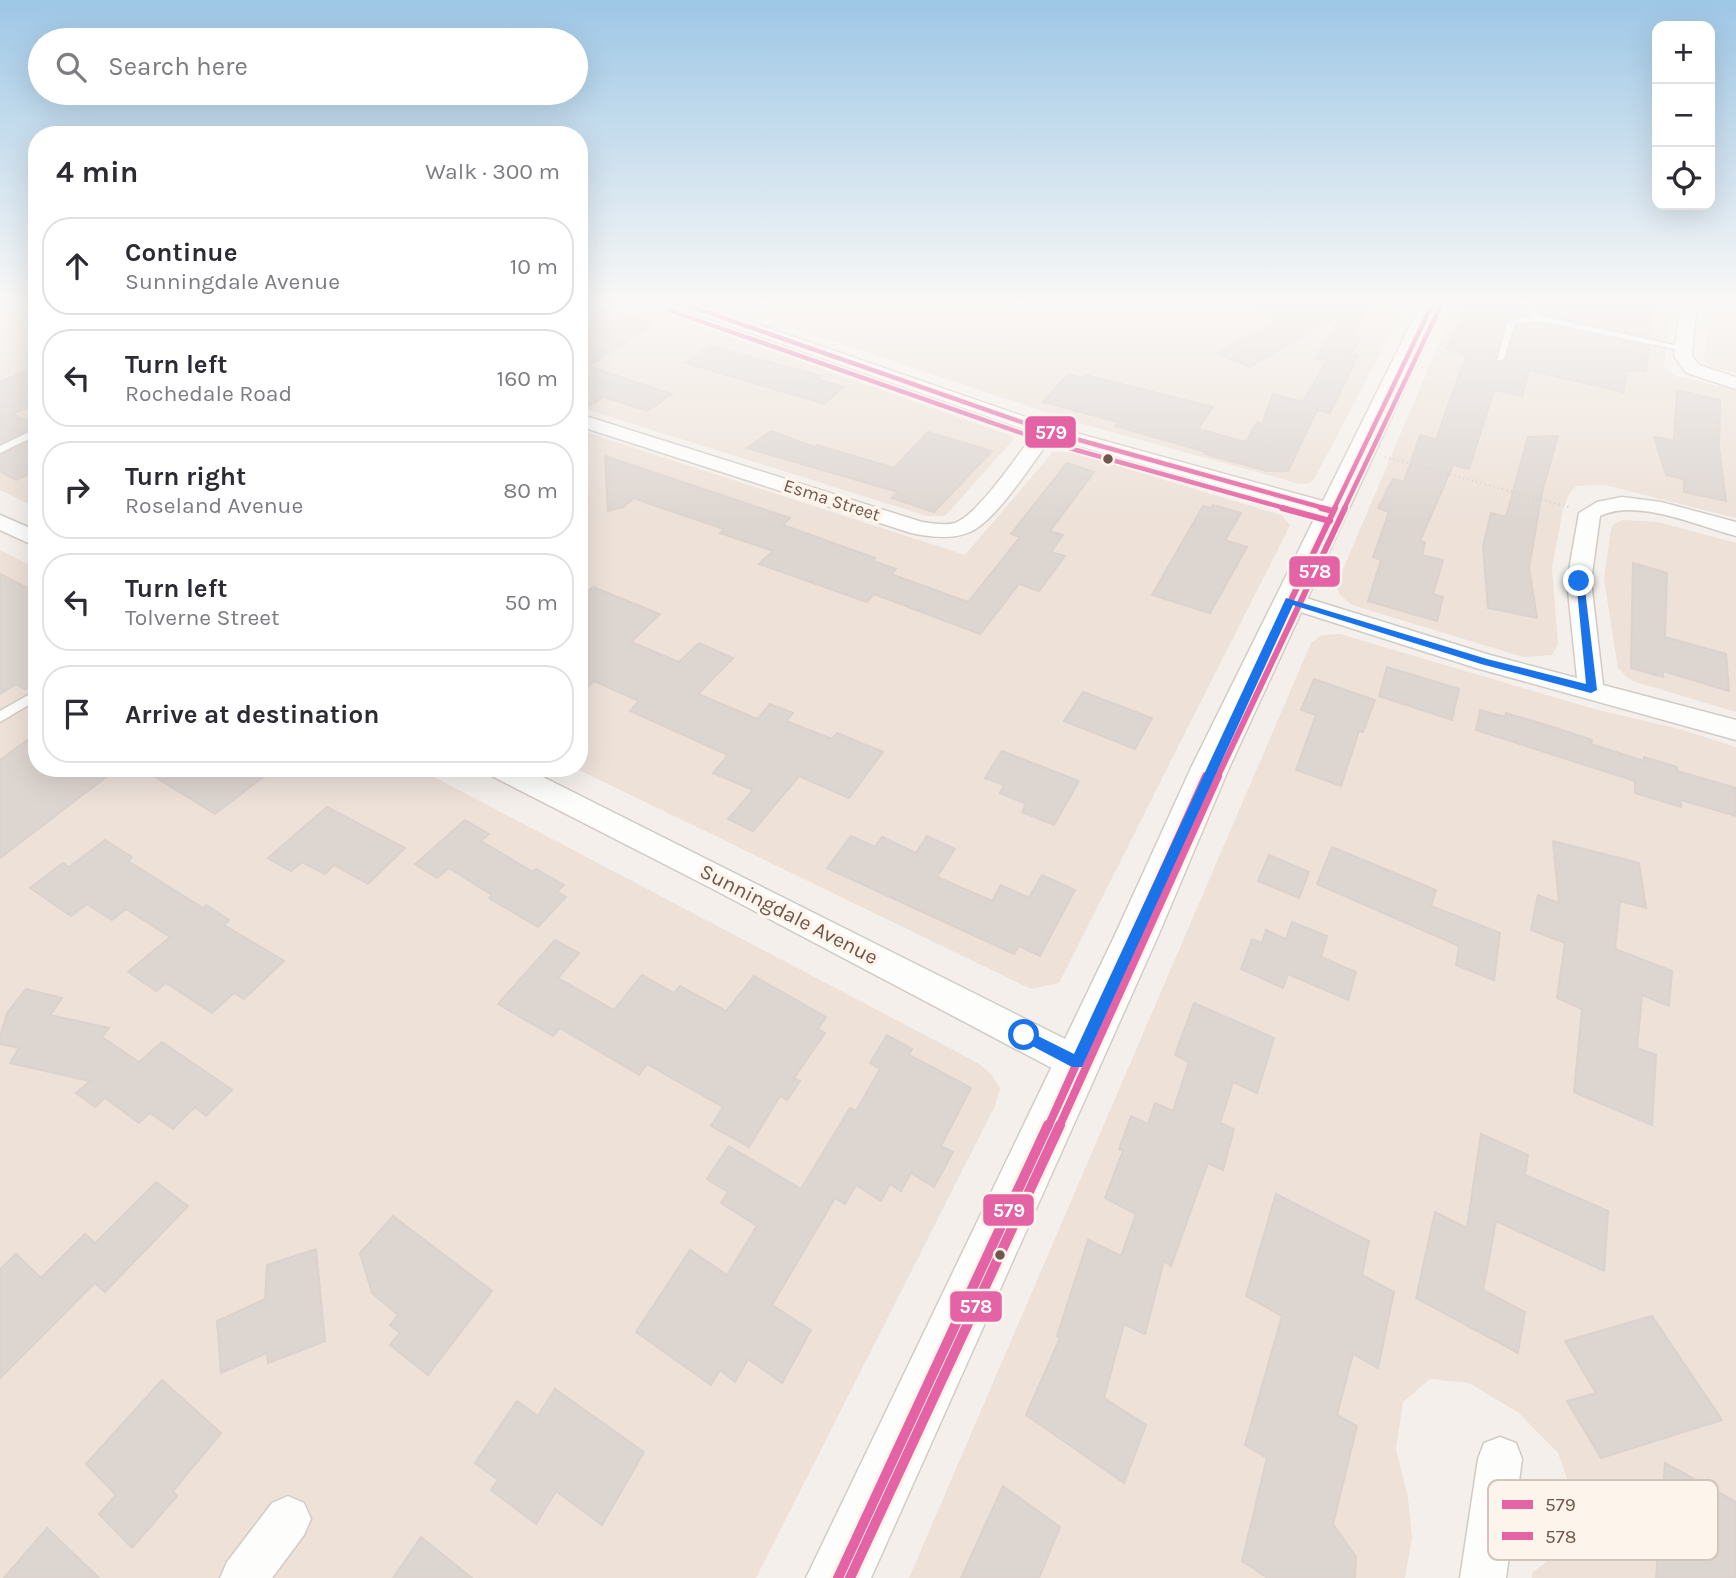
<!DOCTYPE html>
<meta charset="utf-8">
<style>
body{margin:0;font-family:Karla,sans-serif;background:#f7f7f7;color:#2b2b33}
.controls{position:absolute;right:21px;top:21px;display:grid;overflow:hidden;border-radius:14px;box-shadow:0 7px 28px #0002}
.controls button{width:63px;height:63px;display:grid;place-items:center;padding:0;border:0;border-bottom:2px solid #e1e1e2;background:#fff;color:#2b2b33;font:35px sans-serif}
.stop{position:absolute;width:21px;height:21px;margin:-16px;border:5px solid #1a73e8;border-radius:50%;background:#fff}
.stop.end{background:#1a73e8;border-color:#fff;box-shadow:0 2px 7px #0008}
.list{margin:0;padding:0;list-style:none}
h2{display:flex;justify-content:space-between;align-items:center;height:91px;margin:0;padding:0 28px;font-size:30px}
h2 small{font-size:23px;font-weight:400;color:#7c7c81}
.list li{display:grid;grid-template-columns:46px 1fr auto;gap:21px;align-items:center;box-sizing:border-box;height:98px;margin:0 14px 14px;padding:0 14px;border:2px solid #e1e1e2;border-radius:28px}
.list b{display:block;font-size:26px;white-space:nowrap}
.list p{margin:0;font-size:23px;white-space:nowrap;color:#7c7c81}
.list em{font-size:23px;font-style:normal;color:#7c7c81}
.icon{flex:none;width:38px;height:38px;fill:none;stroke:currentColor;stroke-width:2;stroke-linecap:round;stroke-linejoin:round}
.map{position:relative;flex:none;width:1736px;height:1578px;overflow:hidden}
.search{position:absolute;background:#fff;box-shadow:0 7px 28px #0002;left:28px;top:28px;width:560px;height:77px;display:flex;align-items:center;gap:18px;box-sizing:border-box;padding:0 24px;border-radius:38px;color:#7c7c81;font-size:26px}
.panel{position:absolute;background:#fff;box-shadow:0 7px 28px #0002;left:28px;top:126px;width:560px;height:651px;border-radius:28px}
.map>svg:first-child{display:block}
.residential{fill:#ede1d8}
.building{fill:#ddd5d0;stroke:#dcd2cd;stroke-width:2}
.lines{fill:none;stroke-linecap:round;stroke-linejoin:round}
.lane-casing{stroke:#d1cbc5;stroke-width:3}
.street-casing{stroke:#d1cbc5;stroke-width:3}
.secondary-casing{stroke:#d4ccc6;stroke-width:3}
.path{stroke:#d5cfcb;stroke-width:2.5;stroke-dasharray:1 3.5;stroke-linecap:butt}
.lane{fill:#fdfdfc;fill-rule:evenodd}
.street{fill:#fdfdfc;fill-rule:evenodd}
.secondary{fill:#fdfdfc;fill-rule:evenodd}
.bus-1-far3-casing{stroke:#fdf4eb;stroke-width:8}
.bus-1-far2-casing{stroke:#fdf4eb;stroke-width:10}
.bus-1-far1-casing{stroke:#fdf4eb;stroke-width:13}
.bus-1-casing{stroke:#fdf4eb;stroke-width:16}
.bus-2-far3-casing{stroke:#fdf4eb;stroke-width:8}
.bus-2-far2-casing{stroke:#fdf4eb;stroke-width:10}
.bus-2-far1-casing{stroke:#fdf4eb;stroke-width:13}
.bus-2-casing{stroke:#fdf4eb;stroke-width:16}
.bus-1-far3{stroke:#e463a4;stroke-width:4.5}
.bus-1-far2{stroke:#e463a4;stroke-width:6}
.bus-1-far1{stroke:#e463a4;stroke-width:8}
.bus-1{stroke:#e463a4;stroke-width:10}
.bus-2-far3{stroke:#e463a4;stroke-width:4.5}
.bus-2-far2{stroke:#e463a4;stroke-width:6}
.bus-2-far1{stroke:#e463a4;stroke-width:8}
.bus-2{stroke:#e463a4;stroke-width:10}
.route{fill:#1a73e8}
.bus-dot{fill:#6f574d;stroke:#fdf4eb;stroke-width:2.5}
.labels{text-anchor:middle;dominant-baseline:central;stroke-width:7;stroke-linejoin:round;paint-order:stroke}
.far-street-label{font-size:18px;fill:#6f574d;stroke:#fdf4eb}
.street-label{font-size:21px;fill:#6f574d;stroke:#fdf4eb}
.key{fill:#fdf4eb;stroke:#d2c5bc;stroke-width:2}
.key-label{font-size:19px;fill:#6f574d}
.line-badge{stroke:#fdf4eb;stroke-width:2.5}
.badge-label{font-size:19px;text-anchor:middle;font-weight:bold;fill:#fff}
</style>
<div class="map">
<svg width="1736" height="1578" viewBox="0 0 1736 1578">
<rect width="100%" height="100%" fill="#f4efea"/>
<g class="residential">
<polygon points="0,301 37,301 37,508 0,490"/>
<polygon points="579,301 631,301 1009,435 1014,439 945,516 927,516 579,407"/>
<polygon points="713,301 1387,301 1404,309 1314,479 1310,483 1300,484 1079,423"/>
<polygon points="1457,301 1670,301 1664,367 1676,376 1736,390 1736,518 1605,485 1576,486 1569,494 1563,509 1552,568 1558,644 1552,655 1523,657 1352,605 1340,595 1336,586"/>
<polygon points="1710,301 1736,301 1736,373 1712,367 1704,361"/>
<polygon points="579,430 965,555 1053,452 1072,452 1281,515 1290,525 1059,983 1031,989 575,768 579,768"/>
<polygon points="1623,520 1658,522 1736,543 1736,712 1639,683 1629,679 1618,668 1604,579 1611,529 1614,524"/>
<polygon points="0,550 37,569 37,768 417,768 978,1063 992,1075 1000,1089 995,1106 756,1578 0,1578"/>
<polygon points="1340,634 1594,709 1679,729 1736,747 1736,1578 1532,1578 1532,1573 1571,1543 1574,1498 1558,1453 1519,1413 1469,1383 1430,1379 1403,1402 1396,1449 1408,1498 1412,1538 1405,1578 909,1578 1311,643 1322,635"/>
</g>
<g class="building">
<polygon points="579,301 655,323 588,366 672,394 647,411 604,397 579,412"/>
<polygon points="1254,301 1372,301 1352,336 1360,338 1351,353 1358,355 1339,395 1330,413 1317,410 1288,471 1267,471 1205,454 1206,452 1115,426 1118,422 1043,402 1068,374 1083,378 1086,375 1213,407 1198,429 1246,442 1257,422 1262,424 1273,394 1303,402 1327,360 1316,358 1343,312 1250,367 1217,354 1281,317 1253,310"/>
<polygon points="1469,301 1525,304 1523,310 1526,315 1504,321 1496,363 1507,360 1517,326 1538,324 1649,346 1646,371 1627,371 1623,392 1529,370 1522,396 1494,390 1469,469 1453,465 1420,541 1425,542 1422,555 1443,560 1433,594 1443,597 1437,621 1368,601 1381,560 1373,557 1389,512 1378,508 1393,479 1404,482 1420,435 1436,439 1466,356 1460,355 1461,352 1447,349"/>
<polygon points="1540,301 1654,301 1650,337 1542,314 1537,309"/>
<polygon points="710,346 822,376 817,379 844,387 824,404 686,363"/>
<polygon points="37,366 37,403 12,414 37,426 0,443 0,382"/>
<polygon points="1677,390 1720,400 1719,447 1726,501 1684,492 1684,479 1666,475 1654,437 1674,440"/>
<polygon points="771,431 815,447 817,445 894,468 928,432 992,451 934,512 892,498 898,492 747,448"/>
<polygon points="1558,436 1542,492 1529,568 1537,618 1488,608 1483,547 1491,513 1506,517 1528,437"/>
<polygon points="37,438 37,470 16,480 0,472 0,455"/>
<polygon points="605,456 790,518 783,525 875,558 873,561 896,569 891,574 968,602 1020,537 1011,534 1067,463 1094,472 1050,531 1063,535 1051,552 1065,556 1039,591 1019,584 980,634 874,594 867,602 759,564 773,551 720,533 724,529 659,507 634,498 623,507 608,511"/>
<polygon points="1213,505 1241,513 1225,540 1247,547 1210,613 1152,595 1203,506 1211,508"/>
<polygon points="1633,563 1667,573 1665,637 1726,654 1729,691 1663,671 1663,677 1631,668"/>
<polygon points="0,574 37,593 37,682 25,689 16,684 0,694"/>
<polygon points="593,587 660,614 631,642 679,662 699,643 733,658 698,694 757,719 770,704 793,713 786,721 832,739 837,733 883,752 849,798 799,776 753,831 728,819 753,790 713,773 728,755 630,711 639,701 594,681 579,694 579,598"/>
<polygon points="1387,667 1459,689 1452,720 1379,696"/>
<polygon points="1314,679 1375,700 1363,732 1359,731 1341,786 1296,770 1316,715 1301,710"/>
<polygon points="1083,692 1152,718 1135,749 1064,721"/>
<polygon points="1480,710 1505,717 1506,713 1553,727 1592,740 1591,744 1644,761 1644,757 1677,767 1677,771 1736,788 1736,816 1681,800 1681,807 1635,793 1635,781 1476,730"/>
<polygon points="37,733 37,768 118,768 0,858 0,760"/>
<polygon points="1002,751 1079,781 1054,825 1022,812 1026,804 1000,793 1004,785 985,778"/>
<polygon points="141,768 275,768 215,814"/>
<polygon points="327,807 405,848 368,884 334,865 325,874 302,862 291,871 268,858"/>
<polygon points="465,820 489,834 481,841 533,872 536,869 564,885 557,892 566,897 538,927 489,898 492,895 449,868 437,878 415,864"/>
<polygon points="851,836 875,847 882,837 916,853 927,836 955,849 937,877 992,901 1001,885 1029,898 1042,875 1075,890 1040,956 1019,946 1014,954 827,868"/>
<polygon points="105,840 132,857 128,861 203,908 206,905 229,920 224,925 284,961 244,999 234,993 212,1013 166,983 156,991 128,972 170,937 126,909 112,920 87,904 71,916 30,888 63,863 69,867"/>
<polygon points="1553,841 1639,863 1646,908 1620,901 1615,949 1672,971 1669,1006 1642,995 1637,1048 1656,1055 1652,1125 1574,1092 1582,1009 1557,998 1565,943 1531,930 1538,895 1559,903"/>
<polygon points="1332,847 1436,890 1431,906 1500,933 1494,980 1456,965 1459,946 1317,884"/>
<polygon points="1269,855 1309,872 1299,898 1258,881"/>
<polygon points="1292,922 1327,936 1321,957 1356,972 1348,1000 1288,974 1283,988 1241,969 1252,939 1262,943 1266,930 1286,939"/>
<polygon points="555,940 579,953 558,978 614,1010 642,975 674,993 680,986 726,1011 754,976 826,1017 818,1029 825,1033 794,1078 800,1081 787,1100 780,1096 749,1147 711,1126 723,1107 647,1064 639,1075 560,1028 553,1036 498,1004"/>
<polygon points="26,989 62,998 50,1015 109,1028 102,1037 139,1062 162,1042 232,1090 206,1116 195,1107 173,1129 150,1113 139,1123 105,1098 95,1107 76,1093 90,1081 10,1063 19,1048 0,1044 0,1037 7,1013"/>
<polygon points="1194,1003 1274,1038 1257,1093 1233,1082 1220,1123 1234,1129 1223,1170 1208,1163 1171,1266 1164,1261 1145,1334 1124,1324 1104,1398 1146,1425 1124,1483 1026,1415 1060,1338 1057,1336 1088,1240 1121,1256 1136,1214 1105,1198 1123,1151 1119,1149 1131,1116 1148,1124 1155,1103 1173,1111 1189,1062 1175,1055"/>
<polygon points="887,1035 912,1049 909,1055 971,1088 941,1146 953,1152 934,1187 911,1173 901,1191 890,1184 881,1201 856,1185 845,1204 835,1198 772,1305 811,1330 782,1383 748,1359 735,1382 720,1370 711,1385 636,1332 690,1250 727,1275 757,1226 721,1203 728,1192 707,1179 729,1146 801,1189 850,1108 856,1111 880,1069 870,1063"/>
<polygon points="1481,1134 1528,1155 1525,1175 1608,1211 1604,1271 1496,1221 1483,1290 1525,1312 1518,1353 1416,1298 1435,1212 1467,1228"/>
<polygon points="156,1182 188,1206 105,1292 95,1283 0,1378 0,1269 16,1254 41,1278 85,1234 95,1243"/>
<polygon points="1276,1194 1369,1241 1362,1275 1394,1292 1378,1368 1353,1354 1337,1415 1357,1426 1333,1524 1356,1557 1355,1578 1268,1578 1242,1561 1267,1458 1245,1445 1282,1316 1246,1296"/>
<polygon points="393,1216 492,1291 428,1375 390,1345 400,1333 390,1325 398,1315 372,1293 360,1253"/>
<polygon points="316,1249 325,1341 268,1363 267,1353 221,1373 217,1321 265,1299 267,1265"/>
<polygon points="1652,1316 1722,1420 1601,1458 1567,1401 1596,1393 1565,1341"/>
<polygon points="162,1380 221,1433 173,1491 177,1496 132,1548 99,1514 116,1495 86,1464"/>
<polygon points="555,1389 644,1452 602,1525 556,1491 536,1524 491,1490 498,1480 475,1463 517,1401 538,1416"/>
<polygon points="1665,1463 1736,1502 1736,1578 1656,1578"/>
<polygon points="1003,1486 1060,1527 1039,1578 961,1578"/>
<polygon points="47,1528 99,1578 4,1578"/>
<polygon points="421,1537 472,1578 393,1578"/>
</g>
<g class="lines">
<g class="lane-casing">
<g id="lane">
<polygon points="1529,301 1537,301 1534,310 1541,316 1688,348 1684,351 1538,321 1515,324 1504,359 1497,361 1507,322 1531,316 1526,311"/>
<polygon points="37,428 37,435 0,453 0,446"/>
<polygon points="37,690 37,700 0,722 0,711"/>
</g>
</g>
<g class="street-casing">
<g id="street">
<path d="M666,301h25l363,126 287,79 3,5 -3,5h-16l-274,-78c-18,24 -54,82 -81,94 -18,8 -40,5 -59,1l-332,-107v-12l343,108c10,1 23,4 33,1 23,-8 63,-69 80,-90l-367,-129z"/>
<polygon points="1681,301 1697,301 1692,356 1699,365 1736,377 1736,389 1687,373 1674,356"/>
<path d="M1622,497l39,5 75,20v14c-39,-10 -98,-38 -136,-20l-9,65 12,104 133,35v20l-260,-72 -194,-62 -4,-5 4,-5 8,-3 200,62 87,23 -10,-97 12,-68 18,-11z"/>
<polygon points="0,515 37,531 37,547 0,530"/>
<polygon points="486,768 525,768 1089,1051 1094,1063 1089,1075 1077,1079 1065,1075 709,887 490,775"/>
<polygon points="1500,1437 1516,1443 1522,1459 1506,1578 1460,1578 1478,1459 1484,1443"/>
<polygon points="288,1496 304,1503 311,1519 304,1535 272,1578 220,1578 227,1562 272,1503"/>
</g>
</g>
<g class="secondary-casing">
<polygon id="secondary" points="1422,301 1445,301 1229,768 1158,936 871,1578 806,1578 1115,935 1191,768"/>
</g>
<g class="path">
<polyline points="640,301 655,307"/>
<polyline points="1385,457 1569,507"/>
</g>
<use href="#lane" class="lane"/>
<use href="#street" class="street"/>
<use href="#secondary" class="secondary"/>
<g class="bus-1-far3-casing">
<g id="bus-1-far3">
<polyline points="675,301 1047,431 1327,509"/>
<polyline points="1334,509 1433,303 1428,301"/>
</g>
</g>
<g class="bus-1-far2-casing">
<g id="bus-1-far2">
<polyline points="1321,508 1333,511"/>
<polyline points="1206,778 1335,508"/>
</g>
</g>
<g class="bus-1-far1-casing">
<polyline id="bus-1-far1" points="1048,1127 1206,776"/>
</g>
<g class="bus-1-casing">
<polyline id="bus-1" points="838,1578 1048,1125"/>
</g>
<g class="bus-2-far3-casing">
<g id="bus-2-far3">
<polyline points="671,311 1044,441 1288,509"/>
<polyline points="1344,509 1443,301"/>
</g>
</g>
<g class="bus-2-far2-casing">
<g id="bus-2-far2">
<polyline points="1282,508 1330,521"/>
<polyline points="1217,778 1345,508"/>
</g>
</g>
<g class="bus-2-far1-casing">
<polyline id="bus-2-far1" points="1059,1127 1218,776"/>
</g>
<g class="bus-2-casing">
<polyline id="bus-2" points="850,1578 1060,1125"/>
</g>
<use href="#bus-1-far3" class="bus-1-far3"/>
<use href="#bus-1-far2" class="bus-1-far2"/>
<use href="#bus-1-far1" class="bus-1-far1"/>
<use href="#bus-1" class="bus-1"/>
<use href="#bus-2-far3" class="bus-2-far3"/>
<use href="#bus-2-far2" class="bus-2-far2"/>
<use href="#bus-2-far1" class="bus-2-far1"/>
<use href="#bus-2" class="bus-2"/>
</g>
<linearGradient id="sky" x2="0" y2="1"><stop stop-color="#9dc7e6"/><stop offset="0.58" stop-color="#faf8f6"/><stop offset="1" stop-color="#faf8f6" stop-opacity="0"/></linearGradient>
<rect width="1736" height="522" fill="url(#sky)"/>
<polygon class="route" points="1576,579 1584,581 1597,690 1591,693 1481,664 1293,605 1082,1067 1072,1067 1019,1039 1019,1030 1024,1029 1074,1054 1286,598 1487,659 1586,684"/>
<g class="bus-dot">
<circle cx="1108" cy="459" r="6"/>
<circle cx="1000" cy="1255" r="6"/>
</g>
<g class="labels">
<g class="far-street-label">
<text transform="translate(832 500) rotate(18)">Esma Street</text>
</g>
<g class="street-label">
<text transform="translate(789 914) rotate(27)">Sunningdale Avenue</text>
</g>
</g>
<rect x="1488" y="1480" width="230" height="80" rx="10" class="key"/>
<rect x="1502" y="1500" width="31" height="9" fill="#e463a4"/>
<rect x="1502" y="1532" width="31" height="8" fill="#e463a4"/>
<g class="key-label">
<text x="1545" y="1511">579</text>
<text x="1545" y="1543">578</text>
</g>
<g class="line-badge">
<rect x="1024" y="415" width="53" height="34" rx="7" fill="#e463a4"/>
<rect x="1288" y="555" width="53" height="33" rx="7" fill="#e463a4"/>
<rect x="982" y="1193" width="53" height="34" rx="7" fill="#e463a4"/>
<rect x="949" y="1290" width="54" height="33" rx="7" fill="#e463a4"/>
</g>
<g class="badge-label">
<text x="1051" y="439">579</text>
<text x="1315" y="578">578</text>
<text x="1009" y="1217">579</text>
<text x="976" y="1313">578</text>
</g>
</svg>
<div class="controls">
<button>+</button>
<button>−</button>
<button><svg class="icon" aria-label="locate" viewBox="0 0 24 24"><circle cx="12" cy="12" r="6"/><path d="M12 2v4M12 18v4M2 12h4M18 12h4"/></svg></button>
</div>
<div class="stop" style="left:1024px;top:1035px"></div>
<div class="stop end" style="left:1579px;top:581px"></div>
<div class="search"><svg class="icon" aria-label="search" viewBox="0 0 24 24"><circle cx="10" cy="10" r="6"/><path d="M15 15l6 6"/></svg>Search here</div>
<section class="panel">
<h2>4 min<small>Walk · 300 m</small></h2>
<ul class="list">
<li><svg class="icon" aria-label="ahead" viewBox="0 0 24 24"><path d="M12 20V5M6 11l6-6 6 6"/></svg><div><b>Continue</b><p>Sunningdale Avenue</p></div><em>10 m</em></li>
<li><svg class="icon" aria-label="left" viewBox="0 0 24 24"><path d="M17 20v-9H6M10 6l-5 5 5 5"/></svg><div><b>Turn left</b><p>Rochedale Road</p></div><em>160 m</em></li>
<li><svg class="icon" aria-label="right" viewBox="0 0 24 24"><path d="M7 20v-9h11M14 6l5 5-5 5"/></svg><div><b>Turn right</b><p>Roseland Avenue</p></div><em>80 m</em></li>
<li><svg class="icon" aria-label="left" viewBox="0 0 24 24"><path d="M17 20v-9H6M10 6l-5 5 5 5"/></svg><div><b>Turn left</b><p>Tolverne Street</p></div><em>50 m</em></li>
<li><svg class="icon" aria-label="arrive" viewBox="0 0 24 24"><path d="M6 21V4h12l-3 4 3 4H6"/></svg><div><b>Arrive at destination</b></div></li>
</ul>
</section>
</div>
